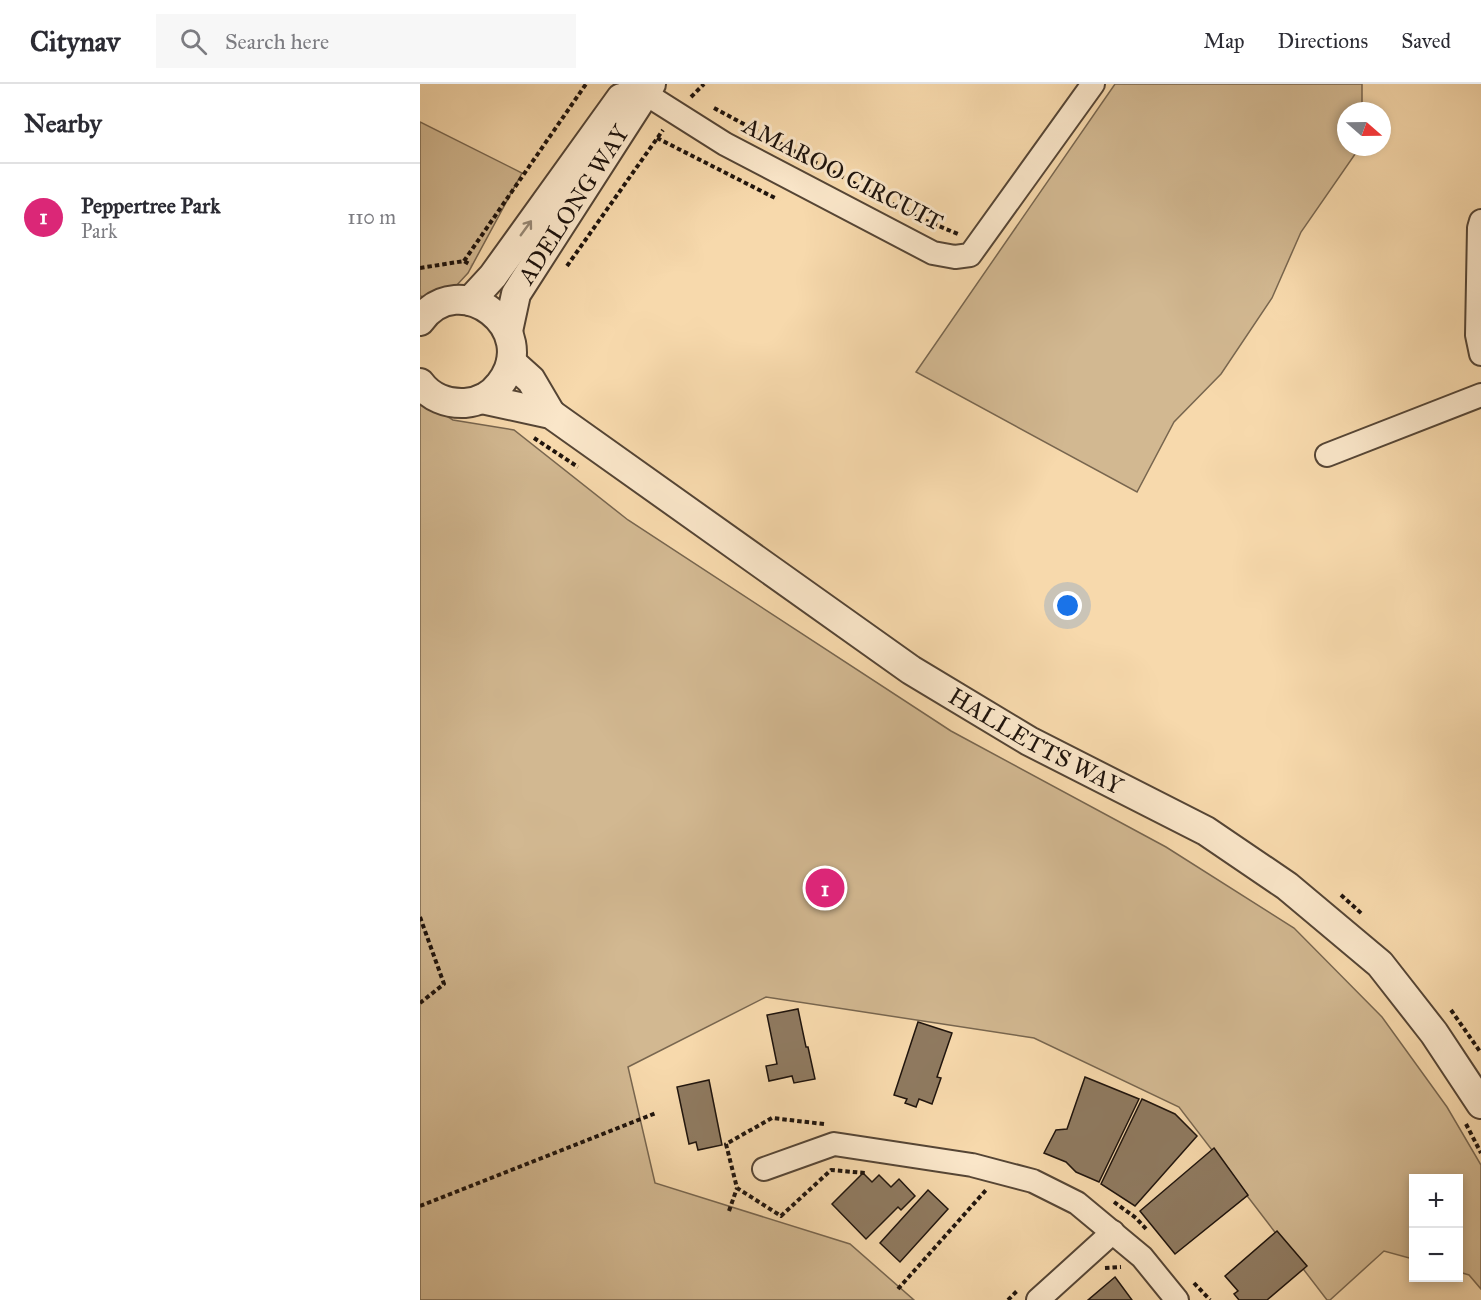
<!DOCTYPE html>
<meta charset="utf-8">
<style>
body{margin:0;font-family:"IM FELL Great Primer",serif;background:#f7f7f7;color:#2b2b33}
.controls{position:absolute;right:18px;bottom:18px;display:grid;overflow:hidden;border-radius:0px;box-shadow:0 3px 9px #0003}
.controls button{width:54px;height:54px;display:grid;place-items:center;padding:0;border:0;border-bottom:2px solid #e1e1e2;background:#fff;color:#2b2b33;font:30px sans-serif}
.compass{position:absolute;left:917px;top:18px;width:54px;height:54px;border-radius:50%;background:#fff;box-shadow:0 3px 9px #0003;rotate:110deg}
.you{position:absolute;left:648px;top:522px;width:21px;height:21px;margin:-15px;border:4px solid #fff;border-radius:50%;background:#1a73e8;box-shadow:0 0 0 9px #1a73e833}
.badge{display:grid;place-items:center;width:39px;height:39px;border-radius:50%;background:#db2777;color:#fff;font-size:20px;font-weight:700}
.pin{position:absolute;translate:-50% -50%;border:3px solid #fff;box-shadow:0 2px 6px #0006}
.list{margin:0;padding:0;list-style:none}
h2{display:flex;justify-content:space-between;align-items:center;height:78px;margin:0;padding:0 24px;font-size:26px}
h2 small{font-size:20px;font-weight:400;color:#7c7c81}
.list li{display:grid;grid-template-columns:39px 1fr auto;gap:18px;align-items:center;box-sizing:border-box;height:108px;padding:0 24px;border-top:2px solid #e1e1e2}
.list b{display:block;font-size:22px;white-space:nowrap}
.list p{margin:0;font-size:20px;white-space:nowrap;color:#7c7c81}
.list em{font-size:20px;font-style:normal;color:#7c7c81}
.icon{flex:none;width:33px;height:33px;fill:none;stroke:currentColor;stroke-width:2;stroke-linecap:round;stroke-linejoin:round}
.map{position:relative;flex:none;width:1061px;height:1216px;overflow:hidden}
header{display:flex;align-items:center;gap:36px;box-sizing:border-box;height:84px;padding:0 30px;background:#fff;border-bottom:2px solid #e1e1e2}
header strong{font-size:28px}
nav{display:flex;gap:33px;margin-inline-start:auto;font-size:21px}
.search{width:420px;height:54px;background:#f7f7f7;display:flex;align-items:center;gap:15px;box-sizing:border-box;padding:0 21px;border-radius:0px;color:#7c7c81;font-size:22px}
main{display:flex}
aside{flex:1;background:#fff}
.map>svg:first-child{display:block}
.green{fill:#d2b891;stroke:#78664f;stroke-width:1.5}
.building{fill:#8f7a60;stroke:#1f140d;stroke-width:1.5}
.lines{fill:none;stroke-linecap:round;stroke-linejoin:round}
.minor-casing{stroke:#554535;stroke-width:26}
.tertiary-casing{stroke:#554535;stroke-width:32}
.path{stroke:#1f140d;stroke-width:4;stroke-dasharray:4.5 3;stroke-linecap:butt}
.minor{stroke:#fae6c9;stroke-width:22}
.tertiary{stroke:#fae6c9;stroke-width:28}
.oneway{stroke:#978874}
.labels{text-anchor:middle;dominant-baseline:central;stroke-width:6;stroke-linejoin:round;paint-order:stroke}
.street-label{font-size:24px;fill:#1f140d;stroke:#fae6c9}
</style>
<header>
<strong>Citynav</strong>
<div class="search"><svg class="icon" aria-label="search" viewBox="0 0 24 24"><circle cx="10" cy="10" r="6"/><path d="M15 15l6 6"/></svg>Search here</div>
<nav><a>Map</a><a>Directions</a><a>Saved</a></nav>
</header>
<main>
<aside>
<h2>Nearby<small></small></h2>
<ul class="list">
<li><span class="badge">1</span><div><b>Peppertree Park</b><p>Park</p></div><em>110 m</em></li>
</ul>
</aside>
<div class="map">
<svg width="1061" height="1216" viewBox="0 0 1061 1216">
<rect width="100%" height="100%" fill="#f7d9ac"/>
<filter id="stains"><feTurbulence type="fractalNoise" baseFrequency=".00333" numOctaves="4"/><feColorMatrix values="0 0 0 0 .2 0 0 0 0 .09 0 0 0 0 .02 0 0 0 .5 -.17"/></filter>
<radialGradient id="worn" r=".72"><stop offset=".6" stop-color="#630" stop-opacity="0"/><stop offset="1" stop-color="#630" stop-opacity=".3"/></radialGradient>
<g class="green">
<polygon points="695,0 942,0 942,27 926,27 926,63 940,63 881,148 852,214 801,290 754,338 717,408 496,288"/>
<polygon points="0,38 102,89 48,189 36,202 13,215 0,212"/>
<polygon points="0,316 33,336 94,346 208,436 531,647 746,763 874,844 962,933 1027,1023 1061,1081 1061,1205 1049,1191 1039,1188 1038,1094 994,1094 993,1175 964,1167 910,1216 907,1216 759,1023 614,954 346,913 208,983 235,1099 430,1160 494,1216 0,1216"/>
</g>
<g class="building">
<polygon points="378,925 386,963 388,963 395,995 374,999 372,992 349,997 346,982 357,980 347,931"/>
<polygon points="498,938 532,949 517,993 521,994 512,1020 499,1015 496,1023 485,1019 487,1015 474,1011"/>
<polygon points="665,993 719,1015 679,1098 656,1088 646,1078 624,1069 636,1046 647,1045"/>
<polygon points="289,996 302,1061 278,1066 276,1058 269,1060 257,1003"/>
<polygon points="722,1015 755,1030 777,1052 715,1122 681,1100"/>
<polygon points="794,1064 828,1111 755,1170 720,1127"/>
<polygon points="443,1089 452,1098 459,1091 471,1103 479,1095 495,1112 481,1126 478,1123 446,1155 412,1120"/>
<polygon points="508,1106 528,1125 480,1178 460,1159"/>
<polygon points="857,1147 887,1182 847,1216 819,1216 814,1210 818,1207 805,1192"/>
<polygon points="695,1193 712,1216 668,1216"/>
</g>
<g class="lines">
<g class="minor-casing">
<g id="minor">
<polyline points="210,0 305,60 513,169 535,173 550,171 673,0"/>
<polyline points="1061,137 1059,144 1057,251 1061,270"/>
<polyline points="907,371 1061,311"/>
<polyline points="344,1085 414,1060 552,1081 613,1097 657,1119 722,1173 757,1216"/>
<polyline points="618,1216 693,1148"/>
</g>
</g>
<g class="tertiary-casing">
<g id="tertiary">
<polyline points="50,217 73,192 201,14"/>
<path d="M0,237c39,-55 123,8 80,63 -8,11 -21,18 -35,19 -18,1 -35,-6 -45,-20"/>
<path id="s1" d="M88,247l8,-37 135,-210"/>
<polyline points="91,278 111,296 131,330"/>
<path id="s2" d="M62,315l69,15 360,256 118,71 177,90 81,55 93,78 54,69 47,71"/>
</g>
</g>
<g class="path">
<polyline points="271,13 284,0"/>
<polyline points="294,24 497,133 538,150"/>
<polyline points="237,54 357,115"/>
<polyline points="44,177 166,0"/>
<polyline points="147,182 243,46"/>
<polyline points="0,184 44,177 51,181"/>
<polyline points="114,354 158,383"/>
<polyline points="921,811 942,830"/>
<polyline points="0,833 24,900 0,919"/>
<polyline points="1031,926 1061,969"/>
<polyline points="404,1040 352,1034 306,1060 317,1104 361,1132 411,1086 445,1089"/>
<polyline points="1046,1040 1061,1069"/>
<polyline points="694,1118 716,1134 727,1146"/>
<polyline points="0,1122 236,1029"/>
<polyline points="309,1127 317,1104"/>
<polyline points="685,1184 701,1183"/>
<polyline points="774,1199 790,1216"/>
<polyline points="478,1205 566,1106"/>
<polyline points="588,1216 598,1206"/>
</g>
<use href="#minor" class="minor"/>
<use href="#tertiary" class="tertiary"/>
</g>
<defs><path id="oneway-shaft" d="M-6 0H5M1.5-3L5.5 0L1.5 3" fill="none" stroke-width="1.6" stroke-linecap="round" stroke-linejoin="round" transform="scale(1.5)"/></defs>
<use class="oneway" href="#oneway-shaft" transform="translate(106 144) rotate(-54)"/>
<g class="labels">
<g class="street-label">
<text transform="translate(423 90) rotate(27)">AMAROO CIRCUIT</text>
<text stroke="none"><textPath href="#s1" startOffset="144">ADELONG WAY</textPath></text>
<text stroke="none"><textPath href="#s2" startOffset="656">HALLETTS WAY</textPath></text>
</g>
</g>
<rect width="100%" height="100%" filter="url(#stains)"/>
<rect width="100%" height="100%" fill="url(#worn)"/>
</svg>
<div class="controls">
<button>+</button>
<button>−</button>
</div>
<svg class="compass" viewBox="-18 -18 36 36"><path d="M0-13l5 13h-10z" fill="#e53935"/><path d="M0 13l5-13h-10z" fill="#7c7c81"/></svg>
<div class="you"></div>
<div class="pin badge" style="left:405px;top:804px">1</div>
</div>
</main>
